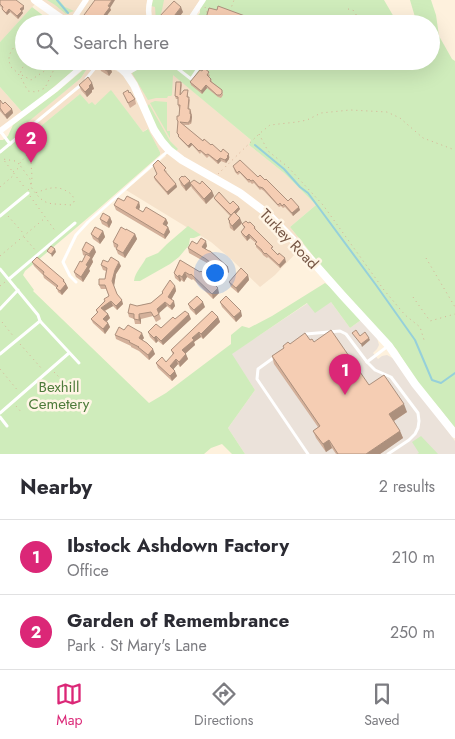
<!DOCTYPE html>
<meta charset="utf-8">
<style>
body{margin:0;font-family:Jost,sans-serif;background:#f7f7f7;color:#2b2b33}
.you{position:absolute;left:214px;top:272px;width:18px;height:18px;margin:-12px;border:4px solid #fff;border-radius:50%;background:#1a73e8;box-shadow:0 0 0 8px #1a73e833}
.badge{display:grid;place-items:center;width:32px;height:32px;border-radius:50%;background:#db2777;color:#fff;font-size:16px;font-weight:700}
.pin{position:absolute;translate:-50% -41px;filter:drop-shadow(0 1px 2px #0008)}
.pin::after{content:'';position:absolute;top:26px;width:18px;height:15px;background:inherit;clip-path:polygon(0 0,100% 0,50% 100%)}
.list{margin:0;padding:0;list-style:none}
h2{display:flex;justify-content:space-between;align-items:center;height:65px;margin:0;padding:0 20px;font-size:21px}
h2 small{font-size:16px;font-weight:400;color:#7c7c81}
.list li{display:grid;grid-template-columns:32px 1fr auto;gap:15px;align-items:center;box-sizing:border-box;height:75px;padding:0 20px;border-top:1px solid #e1e1e2}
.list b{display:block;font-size:19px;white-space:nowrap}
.list p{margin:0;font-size:16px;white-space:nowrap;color:#7c7c81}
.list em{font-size:16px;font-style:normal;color:#7c7c81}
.icon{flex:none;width:28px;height:28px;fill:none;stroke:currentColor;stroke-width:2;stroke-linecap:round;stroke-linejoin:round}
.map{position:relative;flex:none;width:455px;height:454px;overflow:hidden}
.search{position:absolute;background:#fff;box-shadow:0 5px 20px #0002;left:15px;right:15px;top:15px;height:55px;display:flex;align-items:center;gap:12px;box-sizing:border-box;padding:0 18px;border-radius:28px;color:#7c7c81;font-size:19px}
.sheet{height:215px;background:#fff}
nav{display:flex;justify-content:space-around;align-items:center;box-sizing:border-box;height:70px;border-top:1px solid #e1e1e2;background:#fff;font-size:14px;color:#7c7c81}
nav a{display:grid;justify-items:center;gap:2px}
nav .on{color:#db2777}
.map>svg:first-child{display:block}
.residential{fill:#f6e2cb}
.industrial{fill:#ebe2da}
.green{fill:#cfecbb}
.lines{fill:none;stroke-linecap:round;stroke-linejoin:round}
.stream{stroke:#96d0da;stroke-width:2}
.path{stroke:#d9b096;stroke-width:1;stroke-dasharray:1 4;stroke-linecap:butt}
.service{stroke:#fff;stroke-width:3}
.minor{stroke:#fff;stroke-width:5.5}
.tertiary{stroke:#fff;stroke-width:8}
.wall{fill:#d3b09a}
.shaded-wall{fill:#ac907d}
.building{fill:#f5cdb3;stroke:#ac907d}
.labels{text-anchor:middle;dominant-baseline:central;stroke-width:5;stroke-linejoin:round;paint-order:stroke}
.street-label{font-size:15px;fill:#755544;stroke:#fff5e5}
.park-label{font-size:15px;fill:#4e7b3b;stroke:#fff5e5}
</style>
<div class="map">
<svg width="455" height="454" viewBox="0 0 455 454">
<rect width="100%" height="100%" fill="#fef1dd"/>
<g class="residential">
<polygon points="0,0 30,0 35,4 0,42"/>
<polygon points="39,0 200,0 184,24 74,24"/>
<polygon points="118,61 157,61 251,140 249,145 284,173 316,205 290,227 303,243 297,252 275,275 260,287 231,259 211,242 126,190 166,156 163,153 160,155 160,152 147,129 143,132 111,91 95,105 89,104 79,95 30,135 22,126 81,78 90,64 98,70 103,64 106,64 118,72 124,66"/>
<polygon points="0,87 23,113 0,129"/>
</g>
<polygon class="industrial" points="331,302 350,328 361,320 377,338 379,345 377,349 373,353 378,359 382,356 387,355 394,359 455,441 455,454 245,454 228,428 255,390 231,354 308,303"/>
<g class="green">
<polygon points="47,0 59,0 65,7 74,11 66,14 55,5"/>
<polygon points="153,0 164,0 162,10 158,24 153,24 152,22 156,21 155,7 151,6"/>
<polygon points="206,0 384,0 398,24 190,24 200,13 200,8"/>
<polygon points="410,0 431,0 436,15 439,36 452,59 455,61 455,429 440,409 417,383 397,350 327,273 290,227 316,205 284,173 249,145 251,140 173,75 172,95 171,96 168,96 167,98 156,98 148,100 132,73 151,61 431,61 431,24 417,24"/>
<polygon points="32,7 54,24 24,24 24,61 82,61 82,63 23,113 0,87 0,42"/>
<polygon points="90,64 81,78 22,127 30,135 80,94 89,104 92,102 95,105 111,90 143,132 148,129 160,152 160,155 96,211 25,271 23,275 34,290 33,291 149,403 166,393 231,344 231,335 242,326 249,328 272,316 325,283 333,289 361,320 350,328 331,302 315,313 307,303 232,354 255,390 228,428 245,454 232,454 222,444 211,448 204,454 0,454 0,140 3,140 8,136 13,125 58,91"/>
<polygon points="155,101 167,102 167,131 170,131 170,138 150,103"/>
<path d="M149,104l21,37 8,8 -3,3c-14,-13 -21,-28 -28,-45z"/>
<path d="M188,226l13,9 -7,3h-4l-1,7 -10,12 -9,7 -30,17h-6c1,-9 8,-15 12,-23l12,-5 9,-9z"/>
<polygon points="421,436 438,454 417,454 419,453 412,442"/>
</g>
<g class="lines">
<g class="stream">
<polyline points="57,0 68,13"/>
<polyline points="392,62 401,62"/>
<polyline points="363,65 383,63"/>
<polyline points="255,145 284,169 300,187 308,193 376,285 415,340 432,380 441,383 455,373"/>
</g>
<g class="path">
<polyline points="348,9 353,10 359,19 377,24"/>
<polyline points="230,11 234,0"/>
<polyline points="205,17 207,12 205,7"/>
<path d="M24,38c-7,5 -15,13 -15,21 0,3 1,5 2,8 11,9 10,12 17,24l8,1 9,-4 13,-27"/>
<polyline points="31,61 22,68 20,74 31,80 46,70 48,61"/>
<polyline points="388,61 391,69"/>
<polyline points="259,134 268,151 288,167 323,205 384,290 405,315 420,327 425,343"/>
<polyline points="26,135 30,140 28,154 31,162 32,177 31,186"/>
<polyline points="27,155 19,164 30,179 31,186"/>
<polyline points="19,164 15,161 3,159 25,188"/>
<polyline points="13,172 20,167"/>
<polyline points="218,174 259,134 270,125 297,122 307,120 321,113 350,110 387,112 400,118 423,138 455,150"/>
<polyline points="0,187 14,175"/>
<path d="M28,190l3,-3c14,20 17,16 40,18l3,-3c0,-5 -2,-8 -6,-10 -12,-8 -21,-3 -33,1"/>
<polyline points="30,196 56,232"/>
<polyline points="8,216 24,234"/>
<polyline points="24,237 36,251"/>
<polyline points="0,256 45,218"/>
<polyline points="426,258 455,307"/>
<polyline points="0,286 5,282"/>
<polyline points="413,297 430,321 455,314"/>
<polyline points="2,322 14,337"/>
<polyline points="20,344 42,369"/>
<polyline points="0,369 19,392"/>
<polyline points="54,372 59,377"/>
<polyline points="16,406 22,413"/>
</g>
<g class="service">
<polyline points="194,14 204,24"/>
<polyline points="168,61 191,79 203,61"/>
<polyline points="86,79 95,68 97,61"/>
<polyline points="1,132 10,144"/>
<polyline points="0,152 82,84"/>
<polyline points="0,216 28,193"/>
<polyline points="0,269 38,315 40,321 0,354"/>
<polyline points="9,279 75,223"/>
<polyline points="76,282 70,276 63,262 76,235 88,222 168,151"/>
<polyline points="0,309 18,290"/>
<polyline points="40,321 79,363"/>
<polyline points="303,337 306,334 340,331 346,334 367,362 388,346"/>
<polyline points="276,356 258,369 257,379 308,454"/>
<polyline points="367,362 375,370 391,377 418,413 419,421 418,428 415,434 409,440 388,454"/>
<polyline points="0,413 69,353"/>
<polyline points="0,417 7,426"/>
</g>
<g class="minor">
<path d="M150,0c-2,8 -2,16 1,24"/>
<polyline points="70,24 86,0"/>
<polyline points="187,24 203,0"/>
<polyline points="126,73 147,61"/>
<polyline points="0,131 56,89 88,61"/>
</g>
<g class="tertiary">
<polyline points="35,0 69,24"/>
<polyline points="113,61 126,73 134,85 154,130 162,142 169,150 182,160 240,193 269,215 297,244 343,296 389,346 415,384 455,434"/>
</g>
</g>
<g class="wall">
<polygon points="0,0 24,9 22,11 23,13 18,19 10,12 7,15 3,11 2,8 0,6"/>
<polygon points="110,8 111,10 103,20 106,24 93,24 85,18 84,15"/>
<polygon points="183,12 174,24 161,24 158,18"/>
<polygon points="245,16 250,24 212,24 208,23 206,18"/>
<polygon points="99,66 112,72 109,76 101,71"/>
<polygon points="202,71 210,75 209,77 211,79 212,82 222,90 223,95 221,98 218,97 207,88 202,94 191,85 190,82"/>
<polygon points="181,82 182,85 181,93 188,93 188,97 190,100 189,109 191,111 192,117 191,124 190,124 189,125 183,125 203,141 230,157 229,158 229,159 226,163 221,161 218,164 209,156 207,158 201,152 200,154 192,145 189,148 179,138 177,133 178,123 177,120 179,116 179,108 178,105 178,99 176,99 175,96"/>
<polygon points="92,83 94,89 92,90 92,92 87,97 81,90 79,85"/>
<polygon points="123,93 135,99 136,104 130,108"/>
<polygon points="0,100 3,104 12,109 13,113 7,119 0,111"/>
<polygon points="153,165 167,171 166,172 176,184 177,187 168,195 155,180 154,177 157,174"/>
<polygon points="233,166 265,180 288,201 300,210 293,216 285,207 283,208 281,206 279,207 264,191 261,189 260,190 254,183 252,184 250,182 249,183 240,173 238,175 235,172"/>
<polygon points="183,177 190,183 212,191 214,196 206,204 192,188 191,186 186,191 181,185 179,179"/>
<polygon points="214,198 230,204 240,209 236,214 242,223 234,231 230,228 229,222 228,219 230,216 215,200"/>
<polygon points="124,201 139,202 140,207 139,210 143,212 166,219 168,223 166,226 168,227 170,232 165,239 116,210 114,205"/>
<polygon points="110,217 112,222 109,228 102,224 100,219"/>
<polygon points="248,223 255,227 256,230 274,251 286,262 280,268 268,257 267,258 263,255 262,253 256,247 256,243 250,238 247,241 242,235 241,232 244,228 242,224"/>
<polygon points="126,230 135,234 137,239 125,258 118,254 116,249 116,248 114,247 113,242"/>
<polygon points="103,231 105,237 100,244 93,239 91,234"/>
<polygon points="197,244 207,246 205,249 228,267 229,272 223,278 217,271 207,263 189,253 188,248"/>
<polygon points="82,250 96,252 92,259 93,262 89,269 90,271 83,282 76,277 74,272 82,262 85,256 83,255"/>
<polygon points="180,260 219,293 213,299 193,279 192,280 187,277 184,282 181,280 180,282 175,278 174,273"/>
<polygon points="32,262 64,280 68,288 62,295 58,292 57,288 44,278 43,275 34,266"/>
<polygon points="101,265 121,266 116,274 114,286 117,294 123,304 117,310 113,306 105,311 108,314 110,318 107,321 110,327 105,334 93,323 91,319 97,313 96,310 109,296 106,289 101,289 99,285 105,279 106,271 103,270"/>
<polygon points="248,275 249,280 238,293 231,287 229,282"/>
<polygon points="175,286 176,291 171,299 175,306 172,310 167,306 159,313 161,319 156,322 153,316 141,319 141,324 135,324 134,319 129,317 128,313 137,306 151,303 163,293 162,292"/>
<polygon points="220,302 242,316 236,322 222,307"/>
<polygon points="188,304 205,307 196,315 190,309"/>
<polygon points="218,317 220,322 203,339 201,337 194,342 195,345 185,353 188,359 180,367 178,364 173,369 177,376 172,381 158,368 156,363 166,362 173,355 171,350"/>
<polygon points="175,319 191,319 163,345 158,341 156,343 150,337 148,332 161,328"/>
<polygon points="124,330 144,338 142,340 155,354 149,360 139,351 131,347 131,346 116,339 115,335"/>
<polygon points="310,340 314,342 369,385 407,412 394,421 400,431 403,438 380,454 336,454 332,448 326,452 316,438 313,431 318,427 274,364 272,356 284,348 283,346"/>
</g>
<g class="shaded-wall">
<polygon points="112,0 115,0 110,8 111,10 102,22 101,19"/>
<polygon points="24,6 24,9 22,11 23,13 18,19 17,16 20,9"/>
<polygon points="181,7 183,12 174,24 168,24"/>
<polygon points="9,9 10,12 7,15 6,13"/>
<polygon points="248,19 250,24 246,24"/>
<polygon points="110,66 112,72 109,76 107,71"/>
<polygon points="92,83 94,89 92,90 92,92 87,97 85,92 89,86"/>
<polygon points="206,85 207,88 202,94 201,91"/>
<polygon points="12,109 13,113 7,119 5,115"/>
<polygon points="190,109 192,117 191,124 190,121"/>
<polygon points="191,143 192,145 189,148 188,146"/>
<polygon points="229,154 229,159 226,163 225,160"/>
<polygon points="220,158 221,161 218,164 217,161"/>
<polygon points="190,181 191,186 186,191 184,186"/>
<polygon points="176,184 177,187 168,195 167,192"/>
<polygon points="212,191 214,196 206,204 204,199"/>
<polygon points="139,202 140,207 137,212 136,208"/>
<polygon points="239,207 240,209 232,218 231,215"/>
<polygon points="299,207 300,210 293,216 292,213"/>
<polygon points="110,217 112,222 109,228 107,223"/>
<polygon points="240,218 242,223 234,231 232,226"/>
<polygon points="166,219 168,223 165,229 163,224"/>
<polygon points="168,227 170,232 165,239 164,235"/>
<polygon points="103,231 105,237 100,244 98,239"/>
<polygon points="135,234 137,239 125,258 123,253"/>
<polygon points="249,234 250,238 247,241 246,237"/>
<polygon points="206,241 207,246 204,252 202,247"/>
<polygon points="94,247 96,252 92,259 93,262 89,269 90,271 83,282 81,277 86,265 90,258 89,254"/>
<polygon points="55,249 56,252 52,257 51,254"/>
<polygon points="285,258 286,262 280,268 279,265"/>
<polygon points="119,262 121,266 116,274 114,286 112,281 115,270"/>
<polygon points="228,267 229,272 223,278 221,274"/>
<polygon points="185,272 187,277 184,282 182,277"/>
<polygon points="179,275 181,280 180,282 178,277"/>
<polygon points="248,275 249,280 238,293 236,288"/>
<polygon points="66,284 68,288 62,295 60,291"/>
<polygon points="175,286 176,291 170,302 168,297"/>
<polygon points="218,288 219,293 213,299 212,294"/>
<polygon points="122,300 123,304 117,310 116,306"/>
<polygon points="111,301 113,306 102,312 101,308"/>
<polygon points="174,301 175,306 172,310 170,306"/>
<polygon points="165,302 167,306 158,314 157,309"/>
<polygon points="203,302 205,307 196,315 194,310"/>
<polygon points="241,311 242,316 236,322 234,317"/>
<polygon points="108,314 110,318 105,323 103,319"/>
<polygon points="139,314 141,319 141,324 139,320"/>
<polygon points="189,314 191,319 163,345 161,341"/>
<polygon points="218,317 220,322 203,339 201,334"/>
<polygon points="108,323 110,327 105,334 103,329"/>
<polygon points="199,332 201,337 194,342 195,345 184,355 182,350 192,338"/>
<polygon points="142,333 144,338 140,343 139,338"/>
<polygon points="156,336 158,341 156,343 154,338"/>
<polygon points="369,338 370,340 362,347 361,344"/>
<polygon points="153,349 155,354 149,360 148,355"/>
<polygon points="186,354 188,359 180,367 179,362"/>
<polygon points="176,359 178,364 172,371 170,366"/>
<polygon points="175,371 177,376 172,381 170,376"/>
<polygon points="404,404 407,412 392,422 389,414"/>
<polygon points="400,431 403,438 380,454 366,454"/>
<polygon points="329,440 332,448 326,452 323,444"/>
</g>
<g class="building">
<polygon points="0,0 16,0 24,6 20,9 22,11 17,16 9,9 6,13 2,9 3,7 0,4"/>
<polygon points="95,0 112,0 108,6 110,7 101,19 105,22 103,24 100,24 96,21 95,23 84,15"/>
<polygon points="174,1 181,7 168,24 165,24 158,18"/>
<polygon points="218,6 245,16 244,18 248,19 246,24 223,24 224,23 206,18 209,8 217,10"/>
<polygon points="103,61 110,66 107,71 99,66"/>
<polygon points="204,68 209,72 207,75 211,79 210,81 222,90 222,93 220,95 217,95 206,85 201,91 190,82 200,70 202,71"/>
<polygon points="88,77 92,83 89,86 90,87 85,92 79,85"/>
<polygon points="176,82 181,82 180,95 184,90 188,90 187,97 189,97 188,109 190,109 190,114 191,114 190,121 189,121 189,123 180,122 203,141 204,139 211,145 212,144 221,152 223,149 229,154 227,156 228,157 225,160 220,158 217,161 208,154 206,155 200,150 199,151 191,143 188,146 178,136 179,135 177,133 178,121 177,120 177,116 179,116 180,105 178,105 178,97 175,96"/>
<polygon points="128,90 129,93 130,92 135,99 128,103 123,93"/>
<polygon points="0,100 3,104 5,102 12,109 5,115 0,108"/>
<polygon points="158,160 166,168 164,170 176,184 167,192 154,177 157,174 153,165"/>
<polygon points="240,160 258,177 260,175 265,180 266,179 288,201 291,198 299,207 292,213 284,204 282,206 280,203 278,205 263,188 260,187 259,187 253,180 251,181 249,179 248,180 239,171 237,173 233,166"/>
<polygon points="182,176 183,177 185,176 190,181 184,186 179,179"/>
<polygon points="194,180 200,184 202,181 212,191 204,199 190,183"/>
<polygon points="219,192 230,204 233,201 239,207 231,215 214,198"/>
<polygon points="127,196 139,202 136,208 143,212 146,207 166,219 163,224 168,227 164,235 114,205 118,198 124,201"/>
<polygon points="234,212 240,218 232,226 229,222 230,221 228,219"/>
<polygon points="103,213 110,217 107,223 100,219"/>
<polygon points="246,221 248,223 250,222 255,227 254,228 273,247 271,248 278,255 279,253 285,258 279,265 266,253 265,254 262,251 262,250 255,244 257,242 249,234 246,237 241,232 245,227 242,224"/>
<polygon points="95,227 103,231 98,239 91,234"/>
<polygon points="121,227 126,230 126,229 135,234 123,253 116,249 118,245 113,242"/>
<polygon points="201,238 206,241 202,247 209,251 210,251 228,267 221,274 216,267 206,259 188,248 192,241 197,244"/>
<polygon points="86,242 94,247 89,254 82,250"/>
<polygon points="51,246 55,249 51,254 47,251"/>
<polygon points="86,254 91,257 86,265 88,266 81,277 74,272 80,261 82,262"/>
<polygon points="37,257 64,280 63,281 66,284 60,291 56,288 58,286 43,274 44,272 32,262"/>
<polygon points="111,257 119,262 115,270 112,281 117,294 122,300 116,306 111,301 101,308 108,314 103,319 108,323 103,329 91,319 98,312 96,310 105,301 104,299 109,296 105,285 99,285 99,279 105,279 107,268 101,265 103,260 108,262"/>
<polygon points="180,260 200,272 201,271 218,288 212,294 191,274 190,275 185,272 182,277 179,275 178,277 174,273"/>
<polygon points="241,268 248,275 236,288 229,282"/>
<polygon points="170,280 175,286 168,297 174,301 170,306 165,302 157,309 159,314 154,317 151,312 139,314 139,320 134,319 134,314 128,313 130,304 137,306 151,303 163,293 162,292"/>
<polygon points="197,296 203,302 194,310 188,304"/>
<polygon points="226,296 241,311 234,317 220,302"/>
<polygon points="185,311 189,314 161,341 156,336 154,338 148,332 156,324 161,328 173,317 175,319"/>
<polygon points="212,311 218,317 201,334 199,332 192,338 194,340 182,350 186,354 179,362 176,359 170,366 175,371 170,376 156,363 162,357 166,362 174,353 171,350"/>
<polygon points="128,325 142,333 139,338 147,343 153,349 148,355 138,347 139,347 129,342 130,341 115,335 119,327 124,330"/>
<polygon points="331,330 369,385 384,375 404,404 389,414 400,431 366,454 338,454 329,440 323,444 313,431 320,426 272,356 284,348 283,346 288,342 290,344 305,333 310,340 312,339 314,342"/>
<polygon points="356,330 360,336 365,332 369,338 361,344 352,333"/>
</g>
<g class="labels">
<g class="street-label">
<text transform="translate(289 239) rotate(46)">Turkey Road</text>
</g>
<g class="park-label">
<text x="59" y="387">Bexhill<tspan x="59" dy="17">Cemetery</tspan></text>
</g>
</g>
</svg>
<div class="you"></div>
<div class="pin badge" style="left:345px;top:395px">1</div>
<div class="pin badge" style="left:31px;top:163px">2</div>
<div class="search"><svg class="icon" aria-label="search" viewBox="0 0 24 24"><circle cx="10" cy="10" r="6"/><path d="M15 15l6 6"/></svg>Search here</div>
</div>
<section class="sheet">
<h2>Nearby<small>2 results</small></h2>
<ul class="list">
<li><span class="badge">1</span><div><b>Ibstock Ashdown Factory</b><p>Office</p></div><em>210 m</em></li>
<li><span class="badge">2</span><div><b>Garden of Remembrance</b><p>Park · St Mary's Lane</p></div><em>250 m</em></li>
</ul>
</section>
<nav>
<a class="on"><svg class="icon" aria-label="map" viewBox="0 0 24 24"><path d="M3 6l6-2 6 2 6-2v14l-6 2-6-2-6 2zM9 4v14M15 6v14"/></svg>Map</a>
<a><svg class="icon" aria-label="directions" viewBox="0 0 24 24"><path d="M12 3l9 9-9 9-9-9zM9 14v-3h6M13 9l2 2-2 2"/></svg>Directions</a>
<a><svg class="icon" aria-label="saved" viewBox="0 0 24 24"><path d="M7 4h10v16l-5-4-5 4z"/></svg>Saved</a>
</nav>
